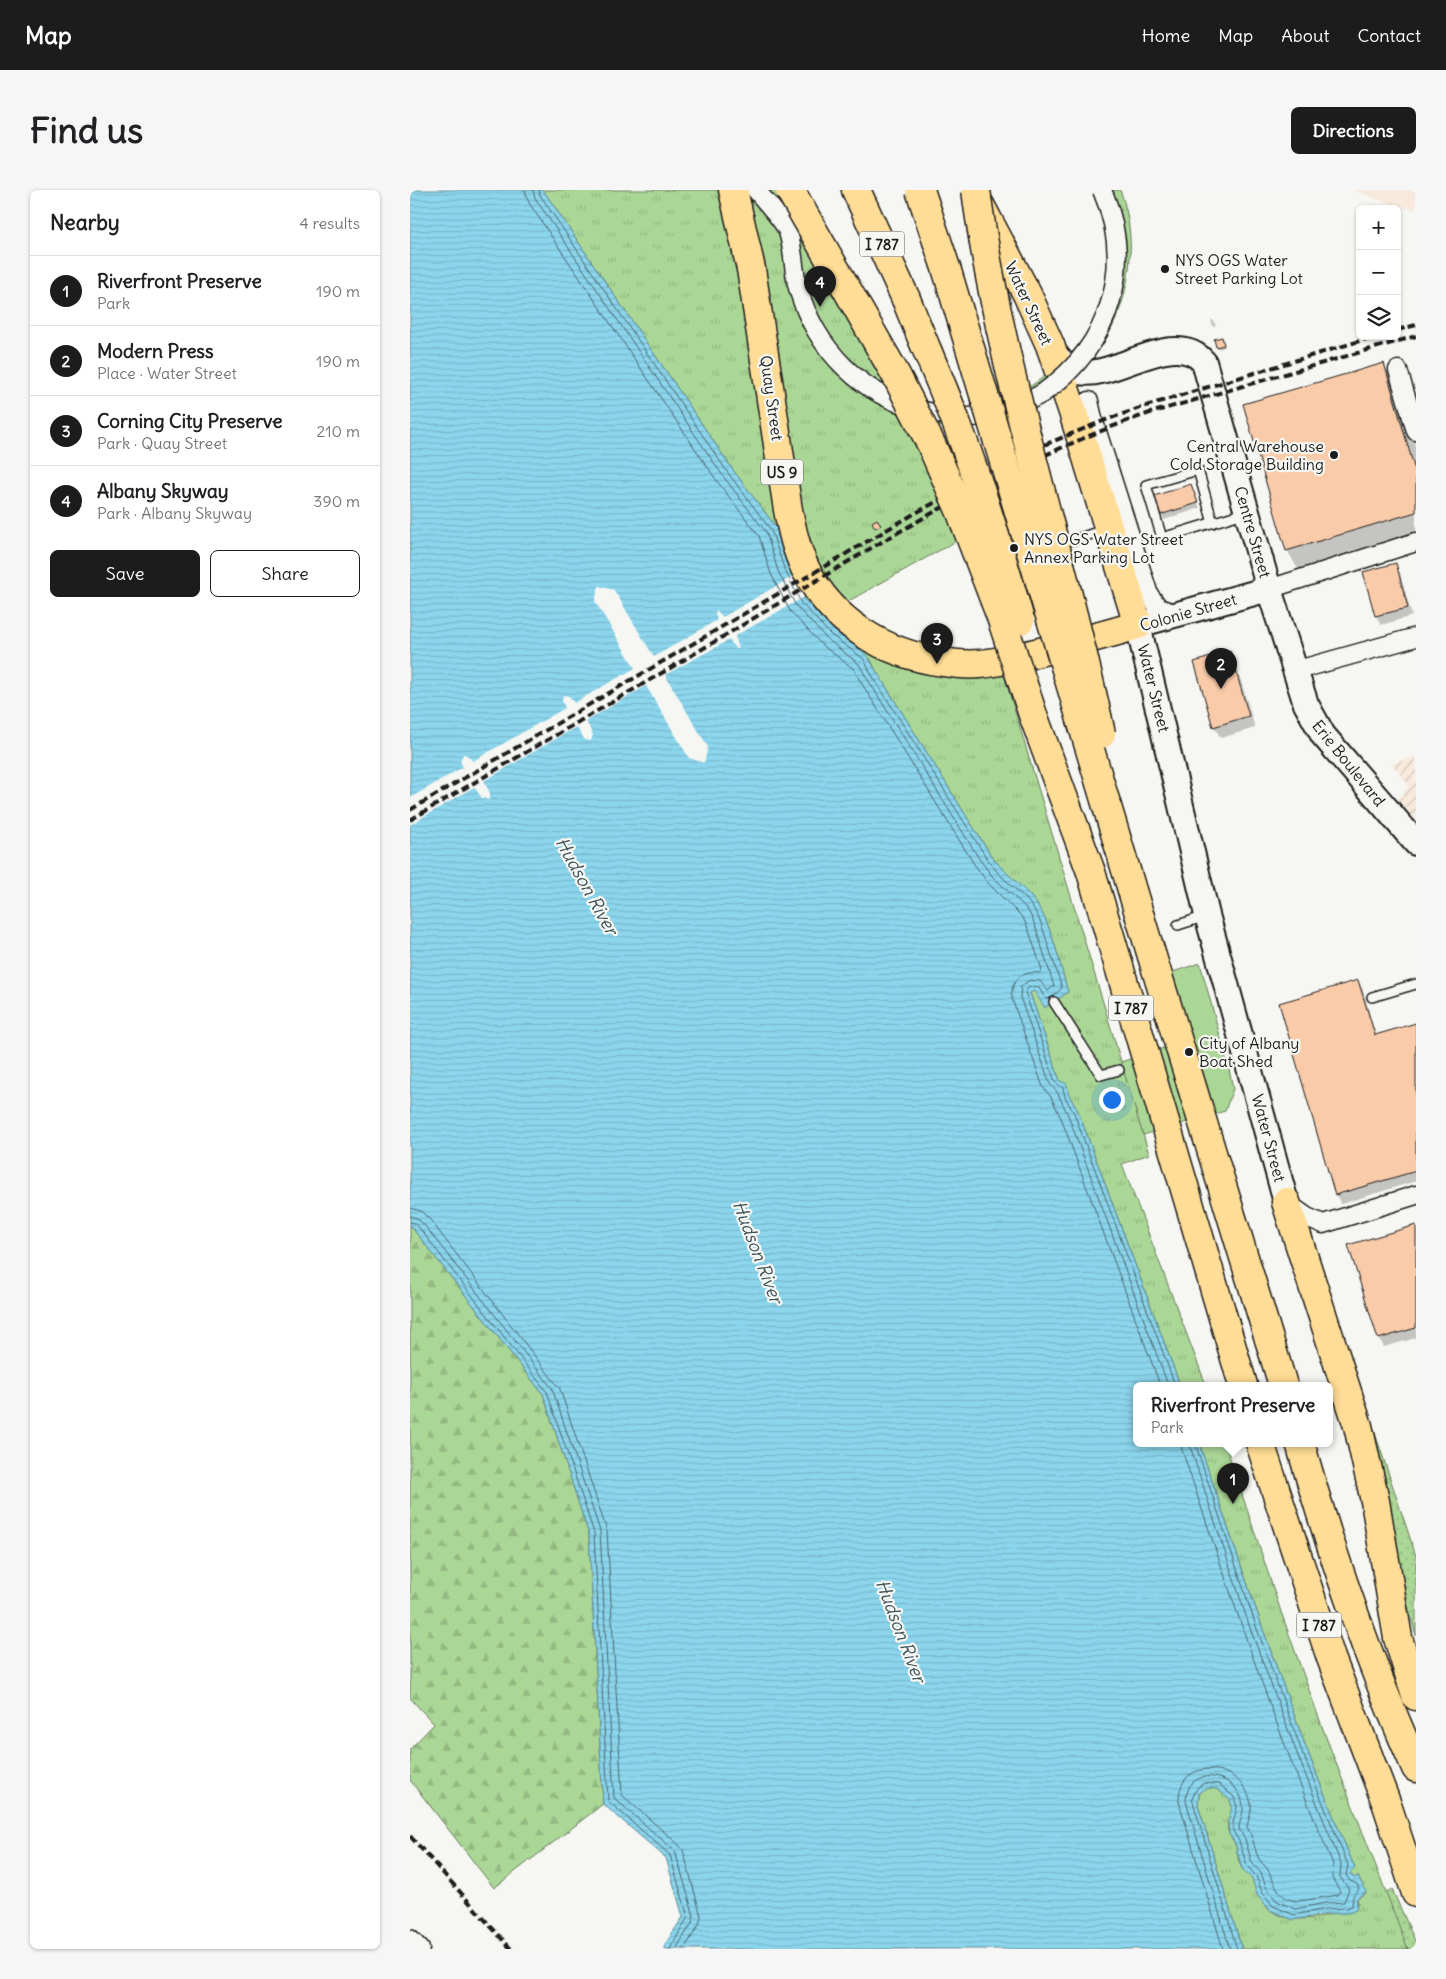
<!DOCTYPE html>
<meta charset="utf-8">
<style>
body{margin:0;font-family:Delius,sans-serif;background:#f6f6f6;color:#202124}
.controls{position:absolute;right:15px;top:15px;display:grid;overflow:hidden;border-radius:8px;box-shadow:0 1px 4px #0004}
.controls button{width:45px;height:45px;display:grid;place-items:center;padding:0;border:0;border-bottom:1px solid #e0e0e0;background:#fff;color:#202124;font:25px sans-serif}
.you{position:absolute;left:701px;top:909px;width:18px;height:18px;margin:-12px;border:4px solid #fff;border-radius:50%;background:#1a73e8;box-shadow:0 0 0 8px #1a73e833}
.badge{display:grid;place-items:center;width:32px;height:32px;border-radius:50%;background:#1c1c1c;color:#fff;font-size:16px;font-weight:700}
.pin{position:absolute;translate:-50% -41px;filter:drop-shadow(0 1px 2px #0008)}
.pin::after{content:'';position:absolute;top:26px;width:18px;height:15px;background:inherit;clip-path:polygon(0 0,100% 0,50% 100%)}
.popup{position:absolute;left:723px;top:1192px;width:200px;height:65px;box-sizing:border-box;display:grid;place-content:center;border-radius:8px;background:#fff;filter:drop-shadow(0 1px 4px #0005);font-size:16px;white-space:nowrap;color:#757577}
.popup b{font-size:19px;color:#202124}
.popup::after{content:'';position:absolute;left:50%;top:100%;margin-left:-10px;border:10px solid transparent;border-top-color:#fff}
.list{margin:0;padding:0;list-style:none}
h2{display:flex;justify-content:space-between;align-items:center;height:65px;margin:0;padding:0 20px;font-size:21px}
h2 small{font-size:16px;font-weight:400;color:#757577}
.list li{display:grid;grid-template-columns:32px 1fr auto;gap:15px;align-items:center;box-sizing:border-box;height:70px;padding:0 20px;border-top:1px solid #e0e0e0}
.list b{display:block;font-size:19px;white-space:nowrap}
.list p{margin:0;font-size:16px;white-space:nowrap;color:#757577}
.list em{font-size:16px;font-style:normal;color:#757577}
.actions{display:flex;gap:10px;padding:15px 20px}
.actions a{flex:1;padding:11px 0;border:1px solid #1c1c1c;border-radius:8px;text-align:center;font-size:18px;color:#1c1c1c}
.actions .main{background:#1c1c1c;color:#fff}
.icon{flex:none;width:28px;height:28px;fill:none;stroke:currentColor;stroke-width:2;stroke-linecap:round;stroke-linejoin:round}
.map{position:relative;flex:none;width:1006px;height:1759px;overflow:hidden;border-radius:8px}
header{display:flex;align-items:center;gap:30px;box-sizing:border-box;height:70px;padding:0 25px;background:#1c1c1c;color:#fff}
header strong{font-size:24px}
nav{display:flex;gap:28px;margin-inline-start:auto;font-size:18px}
.intro{display:flex;align-items:center;justify-content:space-between;box-sizing:border-box;height:120px;padding:0 30px}
h1{margin:0;font-size:35px}
.button{padding:12px 22px;border-radius:8px;background:#1c1c1c;color:#fff;font-size:18px;font-weight:700}
main{display:flex;gap:30px;padding:0 30px}
aside{flex:1;background:#fff;border-radius:8px;box-shadow:0 1px 4px #0004}
.map>svg:first-child{display:block}
.built{fill:#f7e9dc}
.industrial{fill:url(#industrial-furrows)}
.grass{fill:url(#grass-dots);stroke:#647a59}
.forest{fill:url(#forest-firs);stroke:#647a59}
.park{fill:url(#park-tufts);stroke:#647a59}
.garden{fill:#abd796;stroke:#647a59}
.water{fill:url(#water-rules);stroke:#5f8c99}
.pier{fill:#f6f6f2}
.shadow{fill:#0003}
.lines{fill:none;stroke-linecap:round;stroke-linejoin:round}
.shore{stroke:#496670;stroke-width:1}
.building{fill:#facba9;stroke:#1c1c1c}
.lane-casing{stroke:#1c1c1c;stroke-width:12}
.street-casing{stroke:#1c1c1c;stroke-width:21}
.secondary-casing{stroke:#1c1c1c;stroke-width:28}
.primary-casing{stroke:#1c1c1c;stroke-width:31}
.highway-casing{stroke:#1c1c1c;stroke-width:31}
.lane{stroke:#f6f6f2;stroke-width:9}
.street{stroke:#f6f6f2;stroke-width:18}
.secondary{stroke:#f6f6f2;stroke-width:24}
.primary{stroke:#ffdd96;stroke-width:28}
.highway{stroke:#ffdd96;stroke-width:28}
.rail{stroke:#1c1c1c;stroke-width:4;stroke-dasharray:8 4;stroke-linecap:butt}
.street-bridge-casing{stroke:#1c1c1c;stroke-width:21;stroke-linecap:butt}
.highway-bridge-casing{stroke:#1c1c1c;stroke-width:31;stroke-linecap:butt}
.street-bridge{stroke:#f6f6f2;stroke-width:18}
.highway-bridge{stroke:#ffdd96;stroke-width:28}
.poi-dot{fill:#1c1c1c;stroke:#f6f6f2;stroke-width:2}
.labels{text-anchor:middle;dominant-baseline:central;stroke-width:4.5;stroke-linejoin:round;paint-order:stroke}
.shield{fill:#f6f6f2;stroke:#5d5d5c;stroke-width:1}
.shield-label{font-size:15px;font-weight:bold;fill:#1c1c1c}
.poi-label{font-size:16px;fill:#1c1c1c;stroke:#f6f6f2;text-anchor:start}
.street-label{font-size:16px;fill:#1c1c1c;stroke:#f6f6f2}
.water-label{font-size:18px;font-style:italic;fill:#3e545b;stroke:#f6f6f2}
</style>
<header>
<strong>Map</strong>
<nav><a>Home</a><a>Map</a><a>About</a><a>Contact</a></nav>
</header>
<div class="intro"><h1>Find us</h1><a class="button">Directions</a></div>
<main>
<aside>
<h2>Nearby<small>4 results</small></h2>
<ul class="list">
<li><span class="badge">1</span><div><b>Riverfront Preserve</b><p>Park</p></div><em>190 m</em></li>
<li><span class="badge">2</span><div><b>Modern Press</b><p>Place · Water Street</p></div><em>190 m</em></li>
<li><span class="badge">3</span><div><b>Corning City Preserve</b><p>Park · Quay Street</p></div><em>210 m</em></li>
<li><span class="badge">4</span><div><b>Albany Skyway</b><p>Park · Albany Skyway</p></div><em>390 m</em></li>
</ul>
<div class="actions"><a class="main">Save</a><a>Share</a></div>
</aside>
<div class="map">
<svg width="1006" height="1759" viewBox="0 0 1006 1759">
<defs>
<pattern id="industrial-furrows" width="10" height="10" patternUnits="userSpaceOnUse" patternTransform="scale(1.25)"><rect width="10" height="10" fill="#f7e9dc"/><path d="M-1 1l2-2M0 10L10 0M9 11l2-2" fill="none" stroke="#d3c7bc"/></pattern>
<pattern id="grass-dots" width="8" height="8" patternUnits="userSpaceOnUse" patternTransform="scale(1.25)"><rect width="8" height="8" fill="#abd796"/><path d="M2 2h.1M6 6h.1" fill="none" stroke="#93b881" stroke-width="1.8" stroke-linecap="round"/></pattern>
<pattern id="forest-firs" width="22" height="20" patternUnits="userSpaceOnUse" patternTransform="scale(1.25)"><rect width="22" height="20" fill="#abd796"/><path d="M5 1l3.5 6h-7zM16 11l3.5 6h-7z" fill="#93b881"/></pattern>
<pattern id="park-tufts" width="24" height="20" patternUnits="userSpaceOnUse" patternTransform="scale(1.25)"><rect width="24" height="20" fill="#abd796"/><path d="M3 7l-1-3M5 7V3M7 7l1-3M15 17l-1-3M17 17v-4M19 17l1-3" fill="none" stroke="#93b881"/></pattern>
<pattern id="water-rules" width="6" height="5" patternUnits="userSpaceOnUse" patternTransform="scale(1.25)"><rect width="6" height="5" fill="#8cd6ed"/><path d="M0 2.5h6" fill="none" stroke="#78b7cb"/></pattern>
</defs>
<rect width="100%" height="100%" fill="#f6f6f2"/>
<filter id="ink" filterUnits="userSpaceOnUse"><feTurbulence type="fractalNoise" baseFrequency=".02" numOctaves="2"/><feDisplacementMap in="SourceGraphic" scale="10" xChannelSelector="R" yChannelSelector="G"/><feConvolveMatrix kernelMatrix="1 2 1 2 8 2 1 2 1" color-interpolation-filters="sRGB"/></filter>
<g filter="url(#ink)">
<polygon class="built" points="941,0 1006,0 1006,20 989,16"/>
<polygon class="industrial" points="1006,566 1006,637 984,611 1000,597 982,574"/>
<g class="grass">
<polygon points="904,1060 1006,1366 1006,1446 987,1376 974,1284"/>
<polygon points="982,1699 1006,1753 1006,1759 993,1759 974,1704"/>
</g>
<polygon class="forest" points="0,1035 133,1204 179,1345 193,1614 84,1698 0,1590 0,1559 24,1534 0,1508"/>
<g class="park">
<path d="M133,0h238l144,213c23,7 51,9 75,1 9,-3 18,-10 26,-15 30,-19 58,-43 72,-76 8,-18 11,-40 13,-60 1,-13 -10,-48 -13,-63h22c21,54 9,125 -28,169 -13,15 -28,26 -44,37 -14,10 -29,20 -46,25 -30,9 -61,4 -91,5l49,113 -115,64 18,19 70,28 64,2 152,502 -27,10 84,221h-26l-102,-274 -18,-30 -30,-88 4,-3 20,12 14,-10c-9,-29 -16,-71 -36,-94 -14,-16 -29,-26 -42,-44l-115,-185 -4,-9 -36,-29 -30,-31 -17,-34 -12,-39 -43,-57z"/>
<path d="M789,1253h26l56,169 43,120 84,217h-166l-44,-144v-9l7,-8c12,-2 27,7 27,21 0,8 -6,13 -4,22 1,5 5,8 7,13 3,8 3,19 8,26 2,3 6,5 8,8 7,10 8,24 19,32 25,18 63,5 88,-6l-1,-6 9,-5 -8,-17 -4,2 -4,-5 5,-5c-60,-139 -107,-283 -156,-425z"/>
</g>
<polygon class="garden" points="790,773 819,879 823,899 815,921 733,945 711,872 775,851 754,785"/>
<path class="water" d="M0,0h133l190,280 43,57 12,39 17,34 30,31 32,24 8,14 115,185c13,18 29,28 42,44 20,23 27,65 36,94l-23,16 -11,-17 -4,2 30,88 7,3 2,11 9,16 102,274h-43v58h62c49,143 96,286 156,425l-5,5 4,5 4,-2 8,16 -9,6 -1,12 -7,3 -22,1 -34,6 -23,-10 -13,-15 -5,-16 -10,-10 -7,-26 -6,-9 -1,-13 4,-14 -2,-7 -13,-11 -8,-1 -8,3 -2,3 -1,11 44,144h-577v-5l18,-27 -17,-59 -63,-54 -14,-269 -46,-141 -133,-169z"/>
<polygon class="pier" points="385,385 396,406 325,446 329,459 326,459 319,450 255,485 298,557 294,573 279,568 236,496 176,531 183,545 181,551 175,550 166,537 74,591 80,603 79,610 72,608 64,597 0,635 0,608 53,577 50,571 53,564 57,565 63,571 155,518 152,511 153,505 159,506 164,513 225,478 185,411 189,396 204,400 244,467 307,430 305,424 306,420 313,427"/>
<g class="shadow">
<polygon points="801,130 803,130 806,136 803,137"/>
<polygon points="812,148 815,157 809,159 807,156"/>
<polygon points="973,174 992,207 1006,256 1006,360 896,393 877,360"/>
<polygon points="781,295 790,318 754,330 751,324"/>
<polygon points="985,375 990,383 1002,426 971,435 966,426 955,383"/>
<polygon points="819,462 826,474 845,538 811,548 804,537"/>
<polygon points="948,791 953,800 966,846 1006,834 1006,991 931,1014 926,1005 870,814"/>
<polygon points="1006,1036 1006,1148 974,1157 969,1149 939,1056"/>
</g>
<g class="lines">
<g class="shore">
<path d="M115,0l4,13 188,278 42,55 12,38 19,37 32,34 32,24 5,10 115,185 14,19 35,35 5,10 14,42 -2,3c-17,-3 -31,8 -28,26l31,88 8,10 10,21 99,267"/>
<polyline points="123,0 125,8 313,286 356,342 368,381 386,416 417,449 449,474 455,485 570,670 583,687 614,716 620,724 625,735 644,796 638,801 630,791 620,790 611,796 610,807 640,894 647,902 658,925 758,1195"/>
<polyline points="129,0 130,5 318,283 361,340 374,378 391,413 421,445 454,469 460,482 576,667 588,683 618,711 625,721 631,733 652,798 642,807"/>
<polyline points="640,808 636,809 629,798 625,796 618,798 615,802 645,892 653,898 655,907 664,923 765,1195"/>
<polyline points="0,1018 11,1021 21,1031 150,1199 197,1341 212,1605 268,1654 273,1660 291,1726 289,1735 274,1759"/>
<polyline points="0,1026 7,1028 15,1036 142,1198 190,1341 204,1608 265,1661 284,1726 282,1733 266,1759"/>
<polyline points="0,1032 5,1033 11,1040 137,1202 184,1343 198,1611 260,1665 278,1727 260,1759"/>
<path d="M771,1253l1,7c47,139 93,280 151,414l-1,14 8,13 -2,4 -38,6c-21,1 -24,-17 -32,-31 -3,-5 -8,-8 -10,-13 -4,-10 -5,-20 -11,-30 1,-7 5,-15 4,-23 -7,-42 -74,-50 -72,-2l44,147"/>
<path d="M779,1253l61,185 46,123 45,113 -1,13 9,12 -5,13 -19,1 -30,6 -18,-8 -10,-12 -6,-16 -9,-10 -7,-24 -6,-10c0,-8 5,-15 4,-23 -3,-33 -57,-43 -57,-5l44,148"/>
<polyline points="785,1253 846,1436 891,1559 938,1675 936,1685 940,1691 947,1694 949,1699 943,1706 942,1716 937,1718 916,1719 884,1725 863,1716 852,1702 846,1686 837,1676 829,1651 823,1641 823,1633 827,1617 824,1607 809,1594 794,1593 788,1597 785,1602 782,1609 784,1615 827,1759"/>
</g>
</g>
<g class="building">
<polygon points="812,147 814,155 806,157 804,149"/>
<polygon points="974,173 1006,284 1006,322 876,361 833,214"/>
<polygon points="781,294 788,313 750,325 744,306"/>
<polygon points="467,329 471,335 465,338 462,332"/>
<polygon points="986,373 998,418 965,426 953,382"/>
<polygon points="820,461 839,526 803,537 784,472"/>
<polygon points="948,790 965,845 1006,833 1006,981 925,1005 869,813"/>
<polygon points="1006,1035 1006,1138 968,1149 938,1055"/>
</g>
<g class="lines">
<g class="lane-casing">
<g id="lane">
<polyline points="803,333 788,280 736,295 752,348 837,322"/>
<polyline points="664,350 696,339"/>
<polyline points="768,735 796,726"/>
<polyline points="962,807 1006,794"/>
<polyline points="644,812 691,885 709,880"/>
</g>
</g>
<g class="street-casing">
<g id="street">
<path d="M346,0c8,10 29,32 32,42 6,18 5,38 10,56 18,62 64,108 126,123 48,12 77,6 119,-18"/>
<polyline points="988,180 1006,241"/>
<polyline points="679,211 683,229 739,405 749,418 766,424"/>
<polyline points="859,399 1006,352"/>
<polyline points="884,481 1006,447"/>
<polyline points="877,1013 897,1027 913,1034 1006,1005"/>
<polyline points="0,1749 10,1759"/>
</g>
</g>
<g class="secondary-casing">
<g id="secondary">
<path d="M645,164c6,8 14,16 24,18 35,8 95,-45 125,-10l65,227 37,115 17,31 93,108"/>
<polyline points="859,399 728,435 797,725 876,1012"/>
</g>
</g>
<g class="primary-casing">
<path id="primary" d="M323,0l18,79 37,241c4,20 8,39 17,58 27,54 79,86 138,94 12,2 25,3 37,2 25,-2 47,-9 71,-15 29,-8 58,-15 87,-24l-65,-213 -23,-67 -23,-51 -47,-89"/>
</g>
<g class="highway-casing">
<g id="highway">
<polyline points="446,0 496,109"/>
<polyline points="681,682 833,1195"/>
<polyline points="730,727 873,1195"/>
<polyline points="876,1012 948,1236 965,1311 988,1448 1006,1506"/>
<polyline points="850,1253 921,1468 977,1615 1006,1703"/>
<path d="M890,1253c31,110 69,220 116,325"/>
</g>
</g>
<use href="#lane" class="lane"/>
<use href="#street" class="street"/>
<use href="#secondary" class="secondary"/>
<use href="#primary" class="primary"/>
<use href="#highway" class="highway"/>
<g class="rail">
<polyline points="987,140 1006,135"/>
<polyline points="0,620 502,325 619,261 698,229 739,215 966,146"/>
<path d="M0,630c116,-68 233,-135 349,-205 126,-75 252,-155 391,-202l266,-77"/>
<polyline points="0,1646 101,1759"/>
</g>
<g class="street-bridge-casing">
<path id="street-bridge" d="M633,203c68,-48 92,-127 59,-203"/>
</g>
<g class="highway-bridge-casing">
<g id="highway-bridge">
<polyline points="380,0 486,185 521,254 550,320 591,427 622,522 681,682"/>
<polyline points="510,0 537,81 730,727"/>
<path d="M566,0c24,185 87,361 125,544"/>
<path d="M496,109c17,43 36,85 52,128 24,63 43,128 62,193"/>
</g>
</g>
<use href="#street-bridge" class="street-bridge"/>
<use href="#highway-bridge" class="highway-bridge"/>
</g>
</g>
<g class="poi-dot">
<circle cx="755" cy="79" r="5"/>
<circle cx="924" cy="265" r="5"/>
<circle cx="604" cy="358" r="5"/>
<circle cx="779" cy="862" r="5"/>
</g>
<g class="labels">
<g class="shield">
<rect x="449.5" y="41.5" width="45" height="25" rx="4"/>
<rect x="351" y="269.5" width="42" height="25" rx="4"/>
<rect x="698.5" y="805.5" width="45" height="25" rx="4"/>
<rect x="886.5" y="1422.5" width="45" height="25" rx="4"/>
</g>
<g class="shield-label">
<text x="472" y="54">I 787</text>
<text x="372" y="282">US 9</text>
<text x="721" y="818">I 787</text>
<text x="909" y="1435">I 787</text>
</g>
<g class="poi-label">
<text x="765" y="70">NYS OGS Water<tspan x="765" dy="18">Street Parking Lot</tspan></text>
<text x="914" y="256" text-anchor="end">Central Warehouse<tspan x="914" dy="18">Cold Storage Building</tspan></text>
<text x="614" y="349">NYS OGS Water Street<tspan x="614" dy="18">Annex Parking Lot</tspan></text>
<text x="789" y="853">City of Albany<tspan x="789" dy="18">Boat Shed</tspan></text>
</g>
<g class="street-label">
<text transform="translate(619 113) rotate(65)">Water Street</text>
<text transform="translate(362 208) rotate(82)">Quay Street</text>
<text transform="translate(843 342) rotate(74)">Centre Street</text>
<text transform="translate(778 422) rotate(-16)">Colonie Street</text>
<text transform="translate(744 498) rotate(76)">Water Street</text>
<text transform="translate(939 573) rotate(51)">Erie Boulevard</text>
<text transform="translate(859 948) rotate(75)">Water Street</text>
</g>
<g class="water-label">
<text transform="translate(177 696) rotate(61)">Hudson River</text>
<text transform="translate(348 1062) rotate(69)">Hudson River</text>
<text transform="translate(491 1441) rotate(69)">Hudson River</text>
</g>
</g>
</svg>
<div class="controls">
<button>+</button>
<button>−</button>
<button><svg class="icon" aria-label="layers" viewBox="0 0 24 24"><path d="M12 4l9 5-9 5-9-5zM3 14l9 5 9-5"/></svg></button>
</div>
<div class="you"></div>
<div class="pin badge" style="left:823px;top:1314px">1</div>
<div class="popup"><b>Riverfront Preserve</b>Park</div>
<div class="pin badge" style="left:811px;top:499px">2</div>
<div class="pin badge" style="left:527px;top:474px">3</div>
<div class="pin badge" style="left:410px;top:117px">4</div>
</div>
</main>
